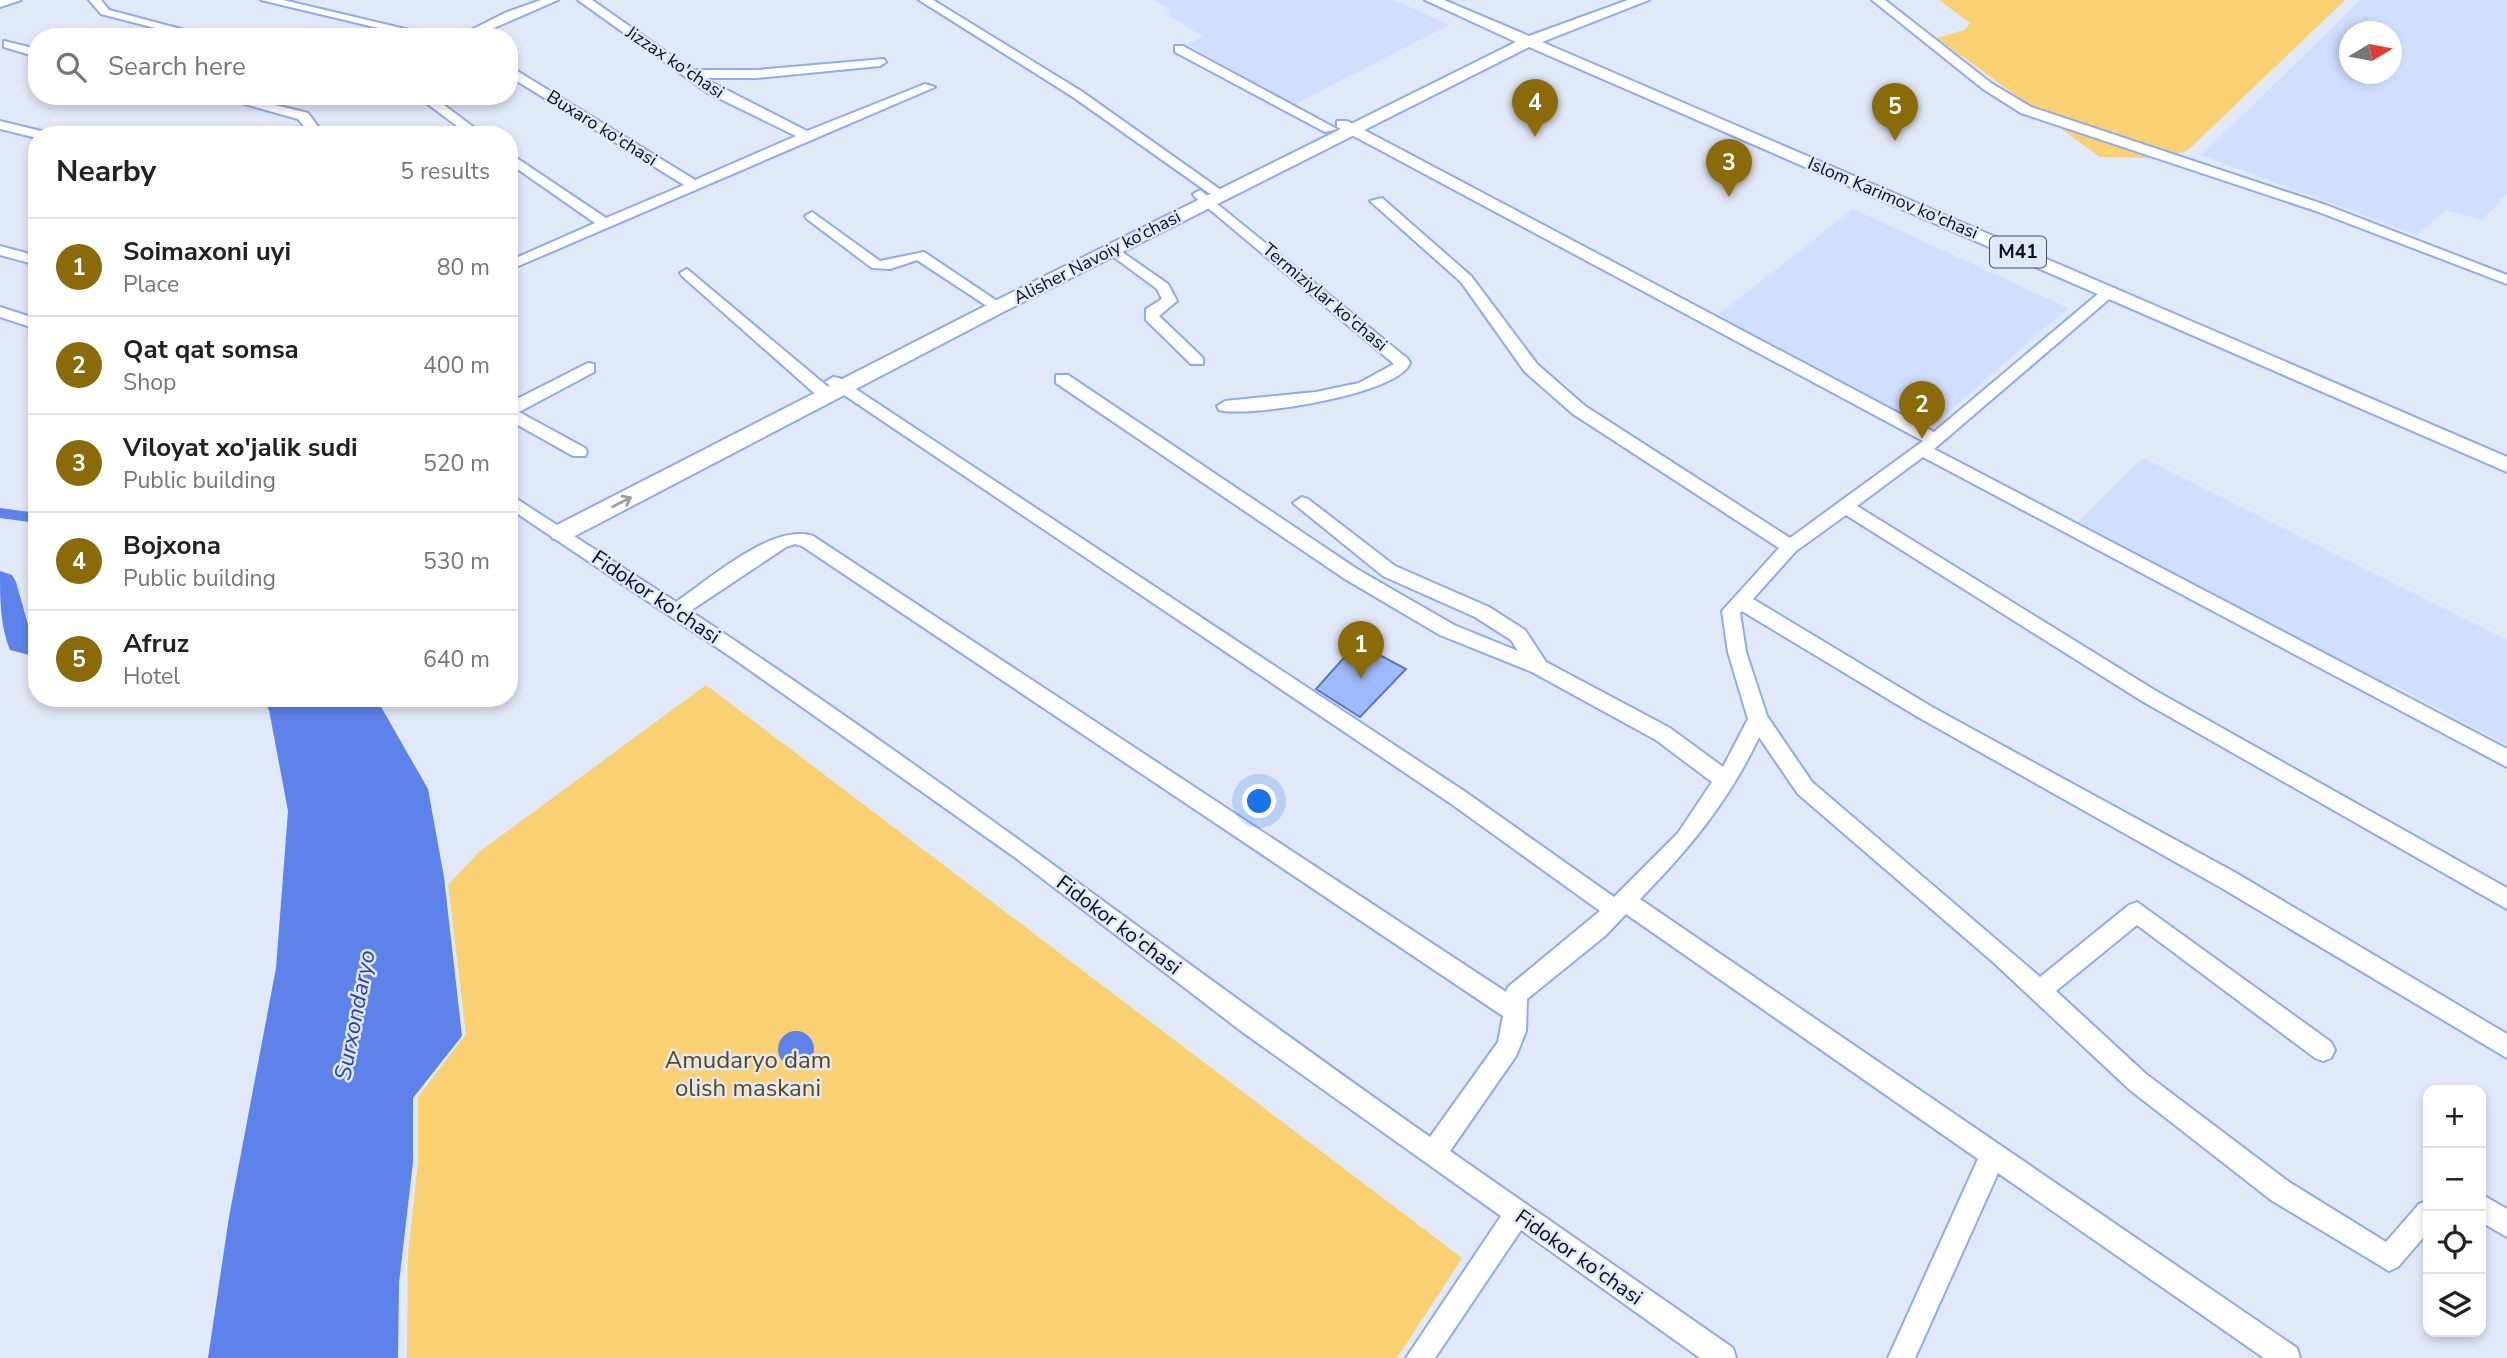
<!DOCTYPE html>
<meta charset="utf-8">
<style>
body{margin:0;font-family:"Nunito Sans",sans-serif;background:#f2f2f2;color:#222}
.controls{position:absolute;right:21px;bottom:21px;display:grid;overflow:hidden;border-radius:14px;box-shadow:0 4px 10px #0003}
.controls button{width:63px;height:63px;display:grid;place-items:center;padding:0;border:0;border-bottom:2px solid #e0e0e0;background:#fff;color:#222;font:35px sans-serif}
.compass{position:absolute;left:2339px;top:21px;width:63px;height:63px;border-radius:50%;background:#fff;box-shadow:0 4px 10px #0003;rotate:80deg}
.you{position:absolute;left:1260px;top:802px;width:24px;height:24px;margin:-18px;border:5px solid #fff;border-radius:50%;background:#1a73e8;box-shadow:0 0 0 10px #1a73e833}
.badge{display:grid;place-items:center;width:46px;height:46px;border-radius:50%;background:#8a6a09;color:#fff;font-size:23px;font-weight:700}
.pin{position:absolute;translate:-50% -58px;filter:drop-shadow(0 2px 4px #0008)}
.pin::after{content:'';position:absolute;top:37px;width:24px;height:21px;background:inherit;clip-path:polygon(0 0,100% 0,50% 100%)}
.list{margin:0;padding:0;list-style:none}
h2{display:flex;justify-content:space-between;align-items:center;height:91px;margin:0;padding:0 28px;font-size:30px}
h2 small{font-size:23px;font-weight:400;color:#767676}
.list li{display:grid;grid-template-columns:46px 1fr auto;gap:21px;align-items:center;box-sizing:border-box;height:98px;padding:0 28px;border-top:2px solid #e0e0e0}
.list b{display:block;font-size:26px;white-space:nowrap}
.list p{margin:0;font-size:23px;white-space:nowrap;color:#767676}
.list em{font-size:23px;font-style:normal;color:#767676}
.icon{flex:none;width:38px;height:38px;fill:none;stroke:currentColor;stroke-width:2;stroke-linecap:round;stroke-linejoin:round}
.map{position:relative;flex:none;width:2507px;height:1358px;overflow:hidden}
.search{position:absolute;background:#fff;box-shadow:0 4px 10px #0003;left:28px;top:28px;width:490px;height:77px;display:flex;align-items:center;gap:18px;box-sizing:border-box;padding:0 24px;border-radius:28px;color:#767676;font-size:26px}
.panel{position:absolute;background:#fff;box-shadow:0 4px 10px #0003;left:28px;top:126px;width:490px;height:581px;border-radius:28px}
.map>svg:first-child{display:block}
.built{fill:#d1dfff;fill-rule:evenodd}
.green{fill:#f9d172}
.water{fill:#5d83eb}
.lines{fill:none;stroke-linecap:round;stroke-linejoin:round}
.canal{fill:#5d83eb;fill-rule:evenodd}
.river{fill:#5d83eb;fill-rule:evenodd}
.building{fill:#9fbafb;stroke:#5d77b9;stroke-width:2}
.minor-casing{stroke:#8eabf0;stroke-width:4}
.major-casing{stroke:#8eabf0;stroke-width:4}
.minor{fill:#fff;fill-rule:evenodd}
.major{fill:#fff;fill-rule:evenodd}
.oneway{stroke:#9b9fa9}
.labels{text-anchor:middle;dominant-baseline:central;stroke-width:5;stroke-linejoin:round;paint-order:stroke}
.far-street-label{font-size:18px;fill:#060e27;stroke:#e1e8f7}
.shield{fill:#e1e8f7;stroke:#484f65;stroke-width:2}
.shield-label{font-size:19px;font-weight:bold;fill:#060e27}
.street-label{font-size:21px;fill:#060e27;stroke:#e1e8f7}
.water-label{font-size:23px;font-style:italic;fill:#2240b9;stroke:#e1e8f7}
.near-park-label{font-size:24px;fill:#5d480e;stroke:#e1e8f7}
</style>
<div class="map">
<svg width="2507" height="1358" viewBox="0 0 2507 1358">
<rect width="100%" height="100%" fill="#e1e8f7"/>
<g class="built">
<polygon points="1154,0 1395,0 1449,25 1293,105 1187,44 1204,37 1165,13 1171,10"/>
<path d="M2361,0h146v193l-24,27 -37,-10 -29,25 -216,-80zM2350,32h42v42h-42z"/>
<polygon points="1853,209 2068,308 1929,429 1715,317"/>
<polygon points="2143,458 2507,640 2507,745 2392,684 2387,691 2076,524"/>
</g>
<g class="green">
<polygon points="1939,0 2345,0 2187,151 2150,158 2100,157 1937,38 1965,30 1970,23"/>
<polygon points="706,685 1462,1258 1397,1358 407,1358 408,1254 418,1162 418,1097 466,1034 448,885 479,852"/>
</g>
<g class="water">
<polygon points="263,698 376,698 428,789 444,877 462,1036 413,1098 413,1162 399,1283 398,1358 208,1358 229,1217 276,968 288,811 269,710"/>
<circle cx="796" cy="1049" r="18"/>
</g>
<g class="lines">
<polygon class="canal" points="0,508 37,513 37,523 0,518"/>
<path class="river" d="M0,571l12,4 4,7 15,53 6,1v21l-27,-7c-10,-24 -10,-52 -10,-79z"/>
</g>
<polygon class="building" points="1357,643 1406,669 1360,717 1316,689"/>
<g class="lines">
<g class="minor-casing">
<g id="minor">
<polygon points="0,0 21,0 0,7"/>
<polygon points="89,0 101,0 109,10 211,37 190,37 101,14"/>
<polygon points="261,0 283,0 439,37 416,37"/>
<polygon points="541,0 558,0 473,37 457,37 507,12"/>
<polygon points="578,0 592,0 692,70 757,70 884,59 886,62 880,66 757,78 703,78 807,131 925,84 935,87 509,270 509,261 595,223 509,163 509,153 606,218 684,185 509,76 509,66 695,180 796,136 708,93"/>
<polygon points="919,0 933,0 1081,91 1228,195 1216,198 1073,97"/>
<polygon points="1872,0 1885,0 1991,83 2031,107 2326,205 2507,275 2507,284 2316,211 2021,113 1983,89"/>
<polygon points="4,41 37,49 37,57 4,47"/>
<polygon points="1175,46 1183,46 1337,129 1325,132 1175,52"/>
<polygon points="216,96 238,96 308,113 324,135 311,135 298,119"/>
<polygon points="417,96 432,96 484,135 469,135"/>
<polygon points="0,121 45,132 46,135 37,135 37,138 0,129"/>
<path d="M1337,121h10l587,311 171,-144h10v6l-181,155 573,300v18l-584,-310 -66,49 299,185 351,197v21l-365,-208 -296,-186 -50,36 -43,48 179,108 304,166 271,161v24l-287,-171 -302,-170 -176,-106 -2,2 6,39 21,64 45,66 228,195 89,-72 8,-3 194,140 4,8 -4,8 -8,3 -8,-3 -178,-133 -81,66 90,83 143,108 97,60 33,-38 9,-4v32l-30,35 -9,4 -118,-71 -141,-110 -137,-128 -195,-168 -39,-57c-30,64 -70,112 -119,162l657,449 3,10h-36l-266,-185 -83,185h-27l90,-199 -352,-245 -21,22 -78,63 -1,32 -10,25 -66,95 283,197 3,10h-36l-179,-128 -86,128h-29l95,-142 -260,-185 -228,-175 -279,-197 -225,-151v-14l167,108c34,-23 96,-79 137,-66l693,456 2,-5 92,-76 -150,-108 -625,-421 8,-5 6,1 625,413 150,106 64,-64 34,-51 -56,-42 -124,-68 -92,-37 -95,-56 -289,-196v-8h12l289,194 97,56 64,26 -7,-11 -36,-23 -92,-41 -90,-73 9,-6 6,2 87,67 94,41 36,23 21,32 124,66 53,39 25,-48 -20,-67 -6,-41 57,-63 -206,-134 -48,-42 -64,-90 -91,-81 12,-3 89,78 66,88 48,42 205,132 133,-97 -586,-314zM795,544l7,2 701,470 -5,26 -68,95c-248,-174 -487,-360 -740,-526l96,-64z"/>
<path d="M1200,190l208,169 2,4c-10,31 -161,55 -191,47l-2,-4 8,-5 91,-9 43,-9 35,-19 -199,-167 -2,-3z"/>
<polygon points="812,212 880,261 924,252 1006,307 998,312 993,310 917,260 890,269 872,268 807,219 805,216"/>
<polygon points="1112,245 1168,284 1177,301 1159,316 1203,358 1203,364 1191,364 1146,320 1146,309 1162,299 1157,289 1107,252 1107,246"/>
<polygon points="0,246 37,256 37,265 0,255"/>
<polygon points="687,269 834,392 834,400 822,400 682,276 680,273"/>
<polygon points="0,307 37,319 37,329 0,317"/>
<polygon points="588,363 594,364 594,372 519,412 585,448 587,452 585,456 573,456 509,420 509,403"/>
<polygon points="2481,1194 2507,1209 2507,1237 2481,1222"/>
</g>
</g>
<g class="major-casing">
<polygon id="major" points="1425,0 1444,0 1529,36 1628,0 1649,0 1542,42 2507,457 2507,472 1529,47 1005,311 569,539 553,539 550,533 553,527 991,303 1516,42"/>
</g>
<use href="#minor" class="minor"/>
<use href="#major" class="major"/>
</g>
<defs><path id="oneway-shaft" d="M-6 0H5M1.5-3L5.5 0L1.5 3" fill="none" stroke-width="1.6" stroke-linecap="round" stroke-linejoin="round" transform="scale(1.75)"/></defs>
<use class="oneway" href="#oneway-shaft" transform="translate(622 502) rotate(-27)"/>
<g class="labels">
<g class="far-street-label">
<text transform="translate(675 62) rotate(34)">Jizzax ko'chasi</text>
<text transform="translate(602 128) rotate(32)">Buxaro ko'chasi</text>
<text transform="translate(1893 198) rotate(23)">Islom Karimov ko'chasi</text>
<text transform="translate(1097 257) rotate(-27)">Alisher Navoiy ko’chasi</text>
<text transform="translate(1325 297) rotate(40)">Termiziylar ko'chasi</text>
</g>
<rect class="shield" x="1990" y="236.5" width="56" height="31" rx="5"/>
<g class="shield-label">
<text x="2018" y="252">M41</text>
</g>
<g class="street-label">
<text transform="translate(656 597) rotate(34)">Fidokor ko'chasi</text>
<text transform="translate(1119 925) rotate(37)">Fidokor ko'chasi</text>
<text transform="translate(1579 1257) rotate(35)">Fidokor ko'chasi</text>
</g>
<g class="water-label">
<text transform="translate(355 1015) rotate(-79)">Surxondaryo</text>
</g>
<g class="near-park-label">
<text x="748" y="1060">Amudaryo dam<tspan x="748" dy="28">olish maskani</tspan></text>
</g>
</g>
</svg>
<div class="controls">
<button>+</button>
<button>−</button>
<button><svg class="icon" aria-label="locate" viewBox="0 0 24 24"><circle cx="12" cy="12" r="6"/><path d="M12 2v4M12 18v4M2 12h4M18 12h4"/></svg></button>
<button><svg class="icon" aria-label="layers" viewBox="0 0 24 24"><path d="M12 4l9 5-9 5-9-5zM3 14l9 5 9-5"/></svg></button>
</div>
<svg class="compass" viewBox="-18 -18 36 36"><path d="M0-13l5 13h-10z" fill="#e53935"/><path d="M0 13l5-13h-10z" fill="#767676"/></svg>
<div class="you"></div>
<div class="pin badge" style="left:1361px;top:679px">1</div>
<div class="pin badge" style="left:1922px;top:439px">2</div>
<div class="pin badge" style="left:1729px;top:197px">3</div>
<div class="pin badge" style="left:1535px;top:137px">4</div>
<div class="pin badge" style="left:1895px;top:141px">5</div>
<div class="search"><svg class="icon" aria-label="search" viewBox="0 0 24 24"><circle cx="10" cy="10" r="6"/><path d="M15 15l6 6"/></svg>Search here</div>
<section class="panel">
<h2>Nearby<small>5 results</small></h2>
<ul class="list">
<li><span class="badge">1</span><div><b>Soimaxoni uyi</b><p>Place</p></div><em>80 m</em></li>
<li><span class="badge">2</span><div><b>Qat qat somsa</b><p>Shop</p></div><em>400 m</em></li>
<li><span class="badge">3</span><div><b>Viloyat xo'jalik sudi</b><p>Public building</p></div><em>520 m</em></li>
<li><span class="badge">4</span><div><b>Bojxona</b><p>Public building</p></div><em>530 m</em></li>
<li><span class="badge">5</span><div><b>Afruz</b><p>Hotel</p></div><em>640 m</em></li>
</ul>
</section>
</div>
